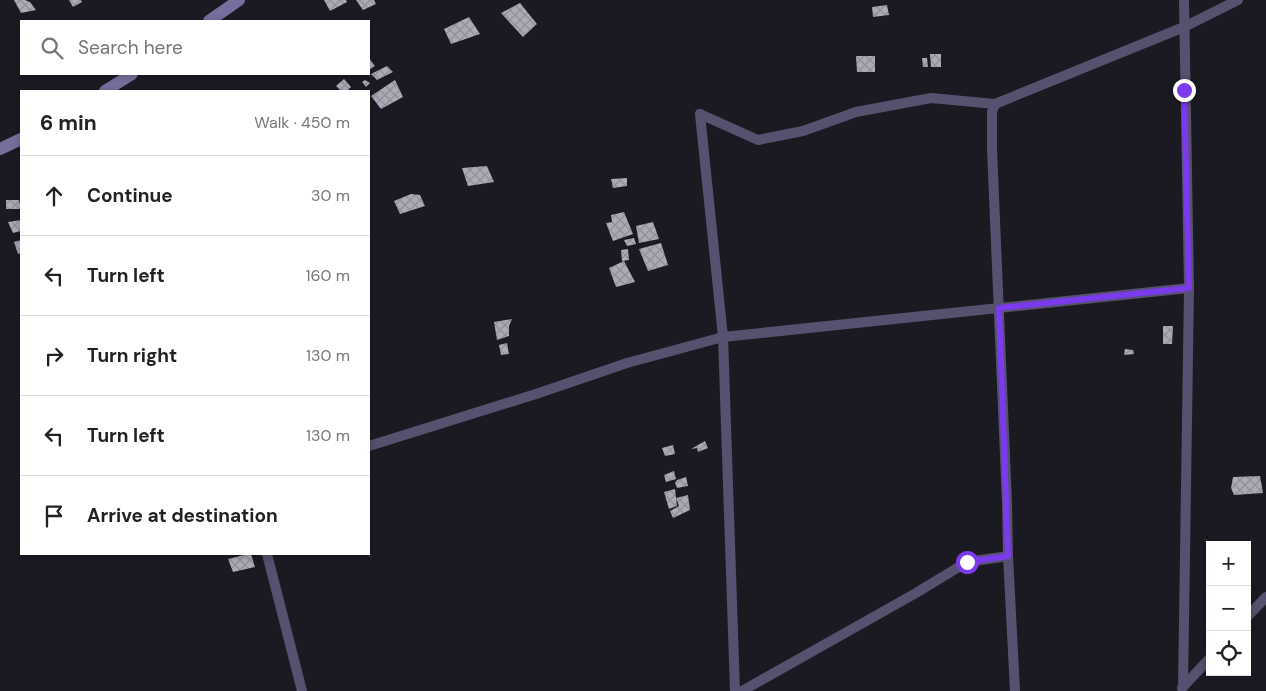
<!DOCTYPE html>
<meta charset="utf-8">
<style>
body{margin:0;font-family:"DM Sans",sans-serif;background:#f6f6f6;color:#222}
.controls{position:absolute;right:15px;bottom:15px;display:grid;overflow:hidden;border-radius:0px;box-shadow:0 2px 8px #0003}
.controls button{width:45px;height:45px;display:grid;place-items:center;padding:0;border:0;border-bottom:1px solid #e0e0e0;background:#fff;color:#222;font:25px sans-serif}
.stop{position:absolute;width:15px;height:15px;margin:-11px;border:4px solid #7c3aed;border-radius:50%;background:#fff}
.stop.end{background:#7c3aed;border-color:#fff;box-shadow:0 1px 5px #0008}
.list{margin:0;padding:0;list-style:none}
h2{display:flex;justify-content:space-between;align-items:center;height:65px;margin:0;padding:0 20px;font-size:21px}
h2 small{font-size:16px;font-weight:400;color:#767676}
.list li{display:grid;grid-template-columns:32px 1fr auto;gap:15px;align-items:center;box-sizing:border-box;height:80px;padding:0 20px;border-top:1px solid #e0e0e0}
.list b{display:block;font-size:19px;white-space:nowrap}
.list em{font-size:16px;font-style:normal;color:#767676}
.icon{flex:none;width:28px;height:28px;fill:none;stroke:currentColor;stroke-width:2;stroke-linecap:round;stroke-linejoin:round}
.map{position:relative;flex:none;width:1266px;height:691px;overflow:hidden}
.search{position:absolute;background:#fff;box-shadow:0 2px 8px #0003;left:20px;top:20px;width:350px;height:55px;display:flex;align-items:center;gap:12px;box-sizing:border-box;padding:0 18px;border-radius:0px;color:#767676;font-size:19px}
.panel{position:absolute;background:#fff;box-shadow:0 2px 8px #0003;left:20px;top:90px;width:350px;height:465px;border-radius:0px}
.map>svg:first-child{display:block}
.building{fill:url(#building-cross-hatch)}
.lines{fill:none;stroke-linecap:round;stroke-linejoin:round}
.minor{stroke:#55516e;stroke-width:10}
.secondary{stroke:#766f9e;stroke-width:12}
.route{stroke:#7c3aed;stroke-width:6}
</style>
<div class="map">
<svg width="1266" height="691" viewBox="0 0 1266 691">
<defs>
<pattern id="building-cross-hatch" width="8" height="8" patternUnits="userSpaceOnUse" patternTransform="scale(1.25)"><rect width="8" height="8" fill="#abaab6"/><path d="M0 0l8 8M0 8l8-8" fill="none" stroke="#909099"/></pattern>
</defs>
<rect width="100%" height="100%" fill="#1b1a22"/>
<g class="building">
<polygon points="14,0 25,0 30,2 36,10 21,13"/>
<polygon points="69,0 81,0 82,2 73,7"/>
<polygon points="324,0 346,0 347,2 330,11"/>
<polygon points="356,0 374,0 376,4 363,10"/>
<polygon points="520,3 537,24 523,37 501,13"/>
<polygon points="887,5 889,15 873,17 872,7"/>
<polygon points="469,17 480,34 451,44 444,29"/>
<polygon points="930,54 941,54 941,67 931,67"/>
<polygon points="856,56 875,56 875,72 857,72"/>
<polygon points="369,58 375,66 369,70"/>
<polygon points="922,58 927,58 928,67 923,67"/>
<polygon points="387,66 393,72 377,80 371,74"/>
<polygon points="344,79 351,87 347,91 341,91 336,86"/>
<polygon points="365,80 370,83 366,87 362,82"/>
<polygon points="395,80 403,97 381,109 371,96"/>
<polygon points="487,166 494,182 468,186 462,168"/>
<polygon points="627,178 627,186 613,188 611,179"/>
<polygon points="411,194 420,195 425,206 400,214 394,201"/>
<polygon points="6,200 19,200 21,209 6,209"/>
<polygon points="624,212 633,234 613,241 606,223 612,222 611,215"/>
<polygon points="21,220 21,231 13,233 8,222"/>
<polygon points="653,222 659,239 639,243 636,226"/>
<polygon points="634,238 636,244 627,246 624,240"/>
<polygon points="21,240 21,253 18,254 14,242"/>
<polygon points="661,243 668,265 648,271 639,249"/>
<polygon points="628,249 629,260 622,261 621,250"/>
<polygon points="624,261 635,282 616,287 609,268"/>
<polygon points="512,319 509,326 509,336 497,340 494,322"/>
<polygon points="1163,326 1173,326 1172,344 1163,344"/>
<polygon points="507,343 509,354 501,355 499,345"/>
<polygon points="1125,349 1133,350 1134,354 1124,355"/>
<polygon points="705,441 708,448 698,452 697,448 691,449"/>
<polygon points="673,445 675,454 665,456 662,448"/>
<polygon points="674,471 676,479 666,482 664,475"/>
<polygon points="1260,476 1263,493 1234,495 1231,488 1233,477"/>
<polygon points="686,477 688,486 677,488 675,483 677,480"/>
<polygon points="675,489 677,506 669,509 664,492"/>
<polygon points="688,495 690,510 673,518 670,511 679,506 676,498"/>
<polygon points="248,554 251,554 255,567 233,572 228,559"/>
</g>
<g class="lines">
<g class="minor">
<polyline points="700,114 723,337 735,691"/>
<polyline points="700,114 758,140 803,131 856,112 931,98 995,104"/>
<polyline points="369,446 536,394 627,363 723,337 1189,288"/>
<polyline points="267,554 302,691"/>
<polyline points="1247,617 1266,597"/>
<polyline points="1183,687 1189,288 1184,0"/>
<polyline points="1182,688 1210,658"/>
<polyline points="742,691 916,593 967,562 1008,556"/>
<polyline points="1015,691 1008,556 1007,503 992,149 992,112 995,104 1184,27 1238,0"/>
</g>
<g class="secondary">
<polyline points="209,21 239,0"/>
<polyline points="105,91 132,74"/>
<polyline points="0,149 21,139"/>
</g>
</g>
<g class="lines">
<polyline class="route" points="967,562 1008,556 999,308 1189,288 1184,90"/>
</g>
</svg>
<div class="controls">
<button>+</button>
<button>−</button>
<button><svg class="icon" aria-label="locate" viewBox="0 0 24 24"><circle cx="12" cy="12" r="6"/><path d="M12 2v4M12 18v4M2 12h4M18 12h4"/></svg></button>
</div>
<div class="stop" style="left:967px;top:562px"></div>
<div class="stop end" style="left:1184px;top:90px"></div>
<div class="search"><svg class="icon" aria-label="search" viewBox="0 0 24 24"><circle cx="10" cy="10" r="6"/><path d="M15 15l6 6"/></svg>Search here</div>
<section class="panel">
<h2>6 min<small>Walk · 450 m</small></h2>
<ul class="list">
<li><svg class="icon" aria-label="ahead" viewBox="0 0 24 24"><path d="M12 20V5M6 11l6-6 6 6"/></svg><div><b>Continue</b></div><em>30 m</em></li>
<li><svg class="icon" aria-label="left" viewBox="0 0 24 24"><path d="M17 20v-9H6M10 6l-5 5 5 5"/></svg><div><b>Turn left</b></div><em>160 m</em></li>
<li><svg class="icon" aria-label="right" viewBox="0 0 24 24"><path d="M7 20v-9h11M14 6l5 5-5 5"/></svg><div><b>Turn right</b></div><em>130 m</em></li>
<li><svg class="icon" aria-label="left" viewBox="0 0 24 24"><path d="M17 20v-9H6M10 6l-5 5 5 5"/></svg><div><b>Turn left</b></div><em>130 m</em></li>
<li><svg class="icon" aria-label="arrive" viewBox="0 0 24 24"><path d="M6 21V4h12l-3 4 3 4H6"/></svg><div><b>Arrive at destination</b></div></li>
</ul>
</section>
</div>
